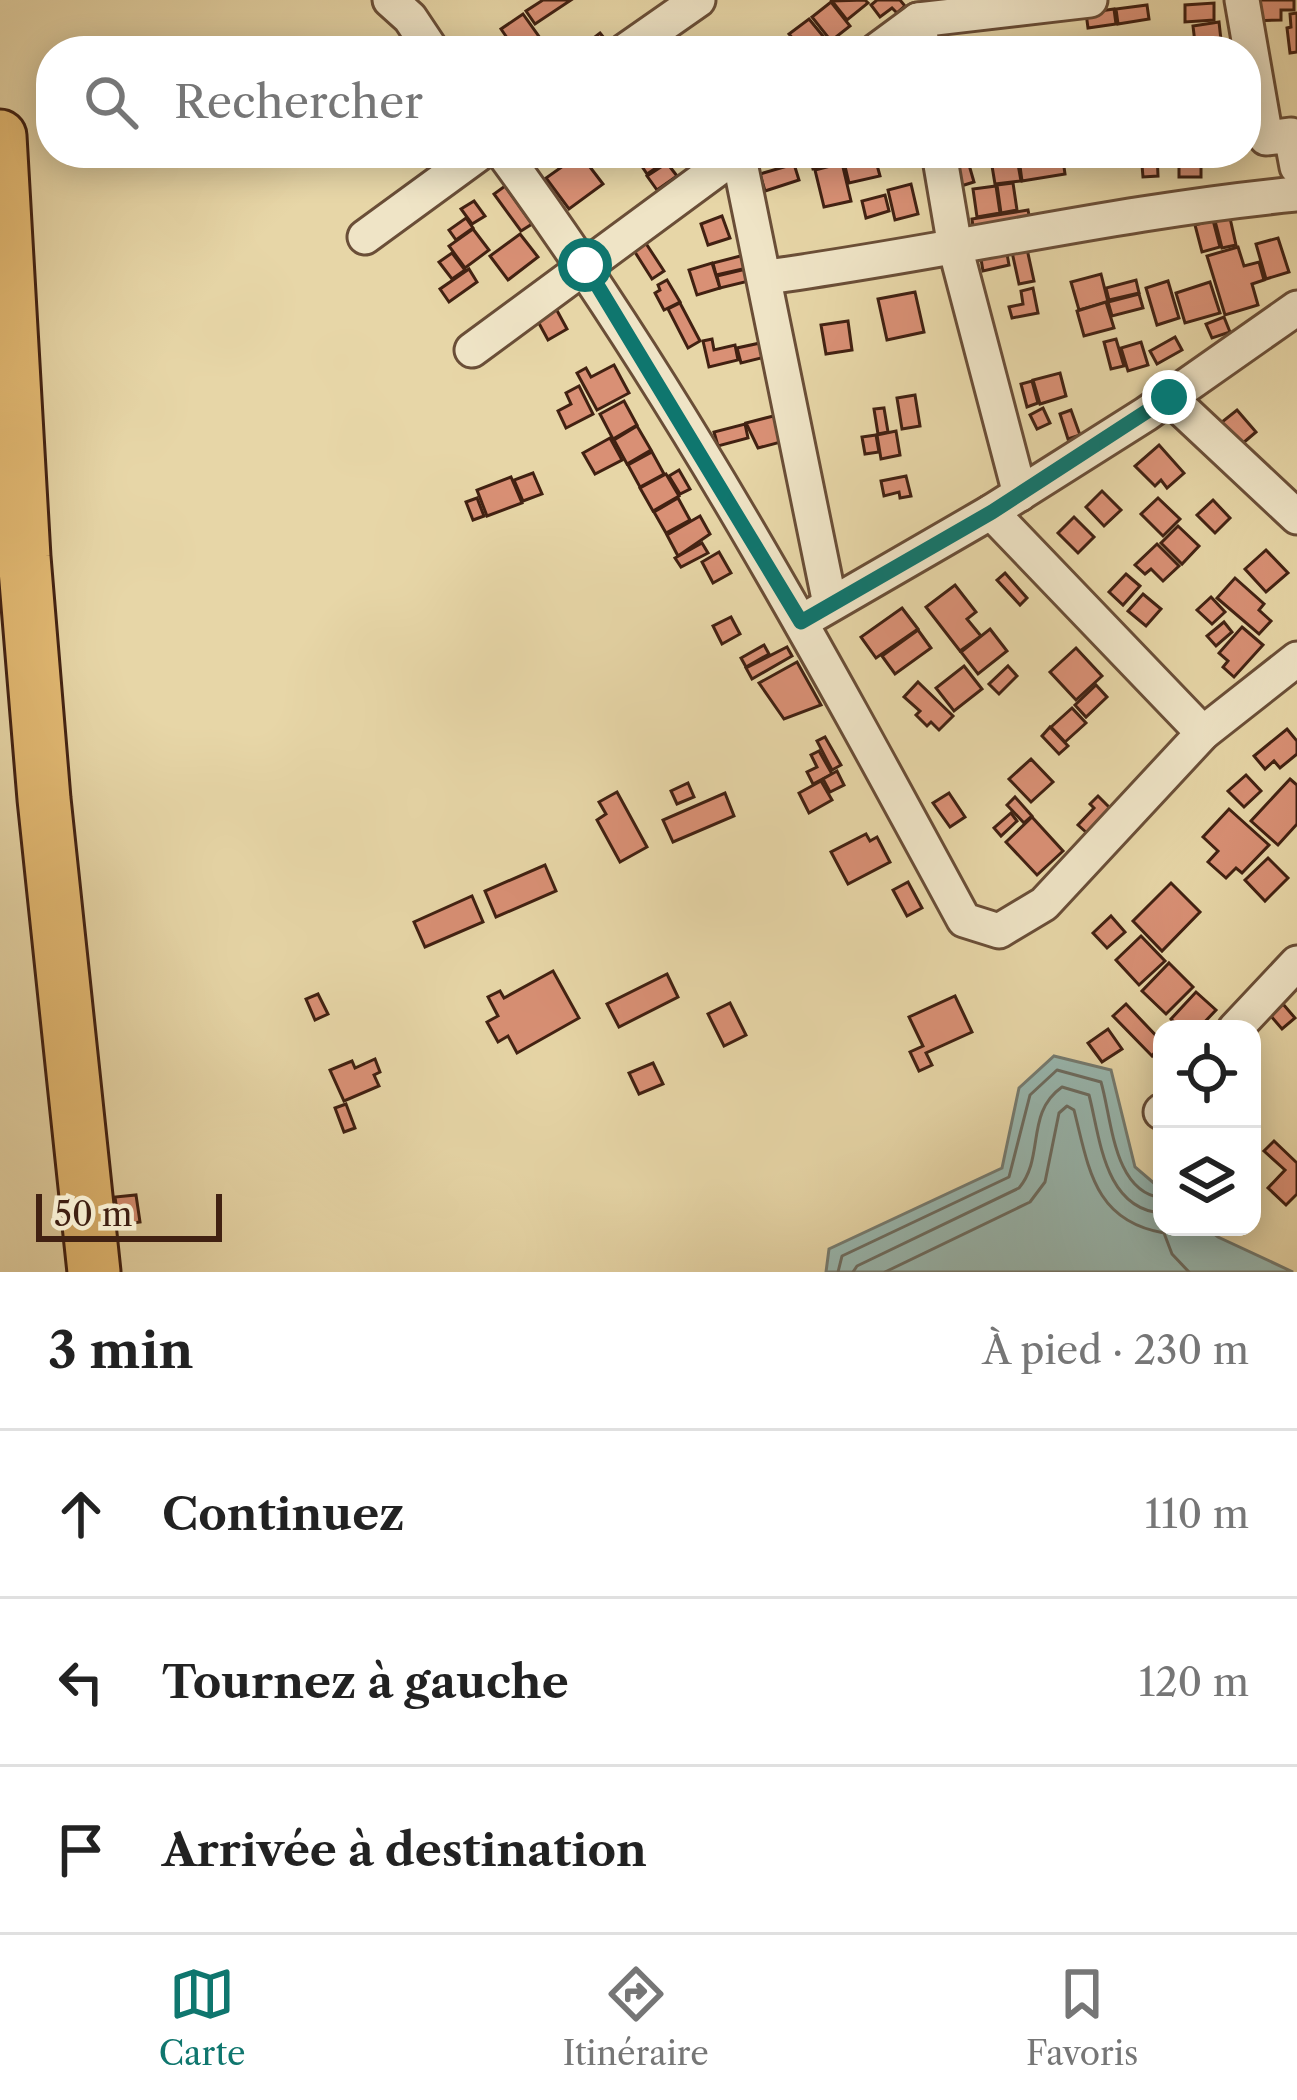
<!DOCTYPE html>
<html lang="fr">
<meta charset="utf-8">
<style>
body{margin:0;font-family:"Libre Caslon Text",serif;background:#f6f6f6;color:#222}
.controls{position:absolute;right:36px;bottom:36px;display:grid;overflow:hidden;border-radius:24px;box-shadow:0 6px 30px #0003}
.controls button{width:108px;height:108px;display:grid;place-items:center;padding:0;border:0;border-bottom:3px solid #e0e0e0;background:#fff;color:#222;font:60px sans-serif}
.scale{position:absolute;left:36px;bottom:30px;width:186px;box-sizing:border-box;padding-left:12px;border:6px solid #412112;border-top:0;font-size:33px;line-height:42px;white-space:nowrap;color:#412112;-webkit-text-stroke:9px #efe4c6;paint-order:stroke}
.stop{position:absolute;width:36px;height:36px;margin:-27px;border:9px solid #0f766e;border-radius:50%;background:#fff}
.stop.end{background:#0f766e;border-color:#fff;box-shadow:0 3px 12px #0008}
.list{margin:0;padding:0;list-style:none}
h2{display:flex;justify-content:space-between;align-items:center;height:156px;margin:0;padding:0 48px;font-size:51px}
h2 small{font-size:39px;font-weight:400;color:#767676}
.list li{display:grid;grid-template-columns:78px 1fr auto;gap:36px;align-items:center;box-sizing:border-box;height:168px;padding:0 48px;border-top:3px solid #e0e0e0}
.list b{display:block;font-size:45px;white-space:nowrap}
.list em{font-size:39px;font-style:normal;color:#767676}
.icon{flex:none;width:66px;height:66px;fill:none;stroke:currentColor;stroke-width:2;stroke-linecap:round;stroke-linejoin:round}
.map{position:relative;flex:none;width:1297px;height:1272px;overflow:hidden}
.search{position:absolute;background:#fff;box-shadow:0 6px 30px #0003;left:36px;right:36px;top:36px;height:132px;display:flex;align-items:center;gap:30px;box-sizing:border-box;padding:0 42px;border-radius:48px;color:#767676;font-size:45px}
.sheet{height:660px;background:#fff}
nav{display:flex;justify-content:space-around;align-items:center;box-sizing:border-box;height:168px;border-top:3px solid #e0e0e0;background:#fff;font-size:33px;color:#767676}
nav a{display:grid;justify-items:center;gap:6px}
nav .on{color:#0f766e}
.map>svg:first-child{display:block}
.water{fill:#98b7af;stroke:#757b70;stroke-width:3}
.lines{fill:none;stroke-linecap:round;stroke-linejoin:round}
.shore{stroke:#6c6c60;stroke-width:3}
.building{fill:#d99075;stroke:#412112;stroke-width:3}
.minor-casing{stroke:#6a4e37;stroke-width:39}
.highway-casing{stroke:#412112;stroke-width:57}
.minor{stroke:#efe4c6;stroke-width:33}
.highway{stroke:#e4bb74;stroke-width:51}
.route{stroke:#0f766e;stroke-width:15}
</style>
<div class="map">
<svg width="1297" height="1272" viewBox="0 0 1297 1272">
<rect width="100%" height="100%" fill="#e7d6a7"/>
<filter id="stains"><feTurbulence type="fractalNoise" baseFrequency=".00167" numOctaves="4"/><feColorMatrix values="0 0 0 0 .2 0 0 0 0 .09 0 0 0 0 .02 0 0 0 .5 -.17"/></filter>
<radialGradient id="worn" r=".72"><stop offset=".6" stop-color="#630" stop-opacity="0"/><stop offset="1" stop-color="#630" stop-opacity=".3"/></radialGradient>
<polygon class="water" points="1054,1056 1111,1070 1135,1167 1162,1190 1162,1227 1205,1227 1218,1237 1293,1272 826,1272 829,1249 1002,1168 1019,1088"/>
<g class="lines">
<g class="shore">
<path d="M838,1272l4,-16 167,-79 21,-82 27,-25 44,12c11,37 12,110 61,116"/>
<path d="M853,1272l4,-6 162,-78c26,-31 6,-75 43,-101l27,8c11,42 15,114 73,118"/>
<path d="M885,1272l145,-70 15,-20 14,-69 8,-7 7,4c15,59 20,111 90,123l8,21 17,18"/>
</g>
</g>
<g class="building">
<polygon points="543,0 571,0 535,24 526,11"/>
<polygon points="865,0 868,3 847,20 832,1"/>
<polygon points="877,0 900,0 905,6 897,13 892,8 880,17 871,5"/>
<polygon points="1250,0 1294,0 1294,10 1281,10 1281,20 1251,21"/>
<polygon points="831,2 850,26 831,41 812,17"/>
<polygon points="1214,3 1214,20 1185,22 1185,5"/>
<polygon points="1147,5 1149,19 1118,24 1116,9"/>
<polygon points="1114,9 1116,24 1088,28 1086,13"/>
<polygon points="1297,13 1297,52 1290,53 1287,28 1291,27 1290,14"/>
<polygon points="523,14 540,38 527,47 530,51 516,51 501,29"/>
<polygon points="809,19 823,36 803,51 789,34"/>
<polygon points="1219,22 1221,40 1195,43 1193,26"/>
<polygon points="600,33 608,43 598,51 587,51 583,46"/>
<polygon points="633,153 667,153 671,158 647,174"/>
<polygon points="809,153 842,153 844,161 813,169"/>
<polygon points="1016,153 1021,181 995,184 990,154"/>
<polygon points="1062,153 1065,174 1022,181 1019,159"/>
<polygon points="1141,153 1157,153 1158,176 1143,177"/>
<polygon points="1187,153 1201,153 1201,177 1179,177 1179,156"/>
<polygon points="580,154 603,184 569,209 546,178"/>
<polygon points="874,154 880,176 849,183 844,162"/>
<polygon points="967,158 974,182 961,186 954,161"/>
<polygon points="667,163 677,176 657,190 647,176"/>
<polygon points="842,163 851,201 824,207 815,170"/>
<polygon points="794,164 799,180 765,191 760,174"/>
<polygon points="1013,183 1017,210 1001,213 997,185"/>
<polygon points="911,184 918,214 895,220 888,190"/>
<polygon points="505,186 532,224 521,231 494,194"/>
<polygon points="996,186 1000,213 977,217 973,189"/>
<polygon points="885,195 889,211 866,218 862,201"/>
<polygon points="474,201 485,216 472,224 461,209"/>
<polygon points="1028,210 1031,225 974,234 972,219"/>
<polygon points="722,216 730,238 708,245 701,224"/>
<polygon points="466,218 473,228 456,240 449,230"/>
<polygon points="1230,218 1236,245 1222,248 1215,221"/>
<polygon points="1213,220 1220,247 1202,252 1195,225"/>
<polygon points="473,229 489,250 465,268 449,246"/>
<polygon points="520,234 538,257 508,280 490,256"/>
<polygon points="1278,238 1289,272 1266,279 1256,244"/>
<polygon points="645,242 664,271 652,279 633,249"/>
<polygon points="1238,247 1244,266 1259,262 1264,280 1252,284 1258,305 1225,315 1207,256"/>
<polygon points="1027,249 1034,281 1019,284 1012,252"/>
<polygon points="452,253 465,270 452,279 439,262"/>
<polygon points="752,253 756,266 716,275 713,263"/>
<polygon points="1007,254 1009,265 983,271 981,259"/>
<polygon points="712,263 720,288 697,295 689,270"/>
<polygon points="469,269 477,282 449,302 440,289"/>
<polygon points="746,269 749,281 720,288 717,276"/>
<polygon points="1101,274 1108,302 1079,310 1071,282"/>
<polygon points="667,280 680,302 664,310 655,293 660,290 658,285"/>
<polygon points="1136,280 1139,293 1109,300 1106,288"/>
<polygon points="1168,281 1179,318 1157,325 1146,288"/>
<polygon points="1210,282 1220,313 1185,323 1176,293"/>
<polygon points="1033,288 1038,313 1012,318 1009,307 1023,304 1021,291"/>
<polygon points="915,292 924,332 887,340 878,299"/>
<polygon points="1139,294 1143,308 1112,316 1108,302"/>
<polygon points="1106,302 1114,328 1084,336 1077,311"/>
<polygon points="680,303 700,341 688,348 668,309"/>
<polygon points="554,305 567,329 548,340 535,316"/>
<polygon points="1224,317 1230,332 1212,338 1206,324"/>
<polygon points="848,321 852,350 826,354 821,325"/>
<polygon points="1175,337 1182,350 1157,364 1150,351"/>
<polygon points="712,339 714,350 735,345 738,360 709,367 703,341"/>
<polygon points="1116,339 1124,366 1111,369 1104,342"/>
<polygon points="769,341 773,355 741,363 737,348"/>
<polygon points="1141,342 1148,365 1128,371 1121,348"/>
<polygon points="614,365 629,393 597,410 577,373 586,368 591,377"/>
<polygon points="1060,373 1066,396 1040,404 1033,380"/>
<polygon points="1032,381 1038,403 1027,407 1021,384"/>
<polygon points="579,386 593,414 566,428 558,411 571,404 566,393"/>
<polygon points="915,395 920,426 902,429 897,398"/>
<polygon points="624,401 637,425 613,439 600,414"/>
<polygon points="884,408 888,432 878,434 874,409"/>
<polygon points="1043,408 1050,423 1037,429 1030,415"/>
<polygon points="1071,410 1080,435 1068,439 1060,414"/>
<polygon points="1237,410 1256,432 1236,449 1217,426"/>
<polygon points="785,413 792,439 758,448 746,423"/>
<polygon points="745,424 748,438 718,446 714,432"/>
<polygon points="637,426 651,450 627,464 614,440"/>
<polygon points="896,431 900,455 881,459 877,435"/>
<polygon points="876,435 879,452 865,454 862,437"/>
<polygon points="610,438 622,460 595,474 583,453"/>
<polygon points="1159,445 1184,473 1167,488 1161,480 1155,486 1135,466"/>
<polygon points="652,452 664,474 640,487 628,465"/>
<polygon points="679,470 690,489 680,494 669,476"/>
<polygon points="533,473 542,494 523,501 514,480"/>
<polygon points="666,474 679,496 653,511 640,488"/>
<polygon points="906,476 911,496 900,498 899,492 884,496 881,481"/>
<polygon points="511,477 522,503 487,516 477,490"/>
<polygon points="1102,491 1121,510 1104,526 1086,507"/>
<polygon points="477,498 484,516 473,520 466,502"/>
<polygon points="678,498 690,520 666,533 654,512"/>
<polygon points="1158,498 1180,519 1163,536 1141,514"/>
<polygon points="1213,500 1230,518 1215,533 1197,515"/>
<polygon points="700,516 710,534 678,556 667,535"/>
<polygon points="1074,517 1094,537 1078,553 1058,533"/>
<polygon points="1178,526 1199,546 1182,564 1161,543"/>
<polygon points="702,543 708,553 681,567 675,558"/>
<polygon points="1157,544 1179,566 1163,581 1151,569 1145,574 1135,565"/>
<polygon points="1266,550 1288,573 1266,592 1245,569"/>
<polygon points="719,552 731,573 713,583 702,562"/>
<polygon points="1005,573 1027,598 1020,605 997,580"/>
<polygon points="1126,574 1140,586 1123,605 1109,592"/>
<polygon points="1235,578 1264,604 1259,610 1271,621 1259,634 1217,598"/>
<polygon points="955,585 976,612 967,619 981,636 960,651 926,607"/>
<polygon points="1143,594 1161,609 1146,626 1128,611"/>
<polygon points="1211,597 1225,612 1212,624 1197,610"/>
<polygon points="902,608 918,629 876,658 861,637"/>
<polygon points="731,617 740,634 722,644 713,626"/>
<polygon points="1224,622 1232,632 1216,646 1207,636"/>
<polygon points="1242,627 1263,645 1234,677 1223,667 1228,661 1219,653"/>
<polygon points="990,629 1007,651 978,674 961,652"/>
<polygon points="918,630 931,648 895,674 882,656"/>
<polygon points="764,645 769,654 746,667 741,658"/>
<polygon points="787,647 792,656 752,679 746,668"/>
<polygon points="1076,648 1102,676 1076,700 1050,672"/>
<polygon points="797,662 821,705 784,719 759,683"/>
<polygon points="964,666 982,689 954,711 936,688"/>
<polygon points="1008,666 1017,676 999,694 989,684"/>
<polygon points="918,682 953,716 939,730 931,722 927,726 916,715 920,711 904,697"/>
<polygon points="1096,685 1107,697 1086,717 1075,705"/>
<polygon points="1072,708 1086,723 1065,742 1051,727"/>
<polygon points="1050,727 1068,746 1059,754 1042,736"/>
<polygon points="1287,729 1297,741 1297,754 1280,768 1274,761 1265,769 1254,756"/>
<polygon points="825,737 841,765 832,770 817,741"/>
<polygon points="819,751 832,774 813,784 807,772 817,767 811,755"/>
<polygon points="1031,759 1053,782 1031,802 1009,779"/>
<polygon points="837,771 844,785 830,792 823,779"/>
<polygon points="1246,775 1261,791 1244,807 1228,791"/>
<polygon points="1290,779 1297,785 1297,824 1278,845 1251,821"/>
<polygon points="821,781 832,800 809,813 799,793"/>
<polygon points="688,783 694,797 677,804 671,791"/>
<polygon points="617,792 647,847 620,862 597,820 606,814 599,802"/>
<polygon points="725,793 734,816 673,842 663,820"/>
<polygon points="949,793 965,817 950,827 933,803"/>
<polygon points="1098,796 1110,808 1087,833 1078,825 1094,808 1090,804"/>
<polygon points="1015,797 1032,816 1024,823 1007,805"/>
<polygon points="1229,809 1269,845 1242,873 1236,868 1226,878 1208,862 1218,851 1203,837"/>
<polygon points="1011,813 1017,821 1001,836 994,828"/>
<polygon points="1032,817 1063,851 1037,875 1006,842"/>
<polygon points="866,834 870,841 877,837 890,862 848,884 831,852"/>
<polygon points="1268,858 1288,878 1265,901 1245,880"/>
<polygon points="545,865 556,891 496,917 485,891"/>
<polygon points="908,882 922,908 907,916 893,890"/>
<polygon points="1171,883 1200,912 1162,951 1133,921"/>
<polygon points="472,896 483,922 425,947 414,922"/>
<polygon points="1111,916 1125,932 1107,948 1093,933"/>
<polygon points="1141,936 1165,961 1139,985 1116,960"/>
<polygon points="1169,963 1193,987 1166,1014 1142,991"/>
<polygon points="553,971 579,1018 517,1053 508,1036 498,1042 487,1022 498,1016 488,997 500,991 504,998"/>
<polygon points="667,974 678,997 619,1027 607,1004"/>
<polygon points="1196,992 1216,1010 1198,1029 1181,1029 1171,1019"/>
<polygon points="318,994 328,1014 315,1020 306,999"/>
<polygon points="955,996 972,1032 926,1053 932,1065 919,1071 910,1052 923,1046 909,1017"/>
<polygon points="730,1003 746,1035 724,1046 708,1014"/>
<polygon points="1126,1004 1162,1042 1152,1056 1113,1016"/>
<polygon points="1283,1004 1295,1018 1282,1029 1270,1015"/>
<polygon points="1108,1029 1122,1049 1102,1062 1088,1043"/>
<polygon points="375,1059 380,1072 374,1075 379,1086 344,1101 330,1070 352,1061 355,1068"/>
<polygon points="653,1063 663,1084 639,1094 629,1073"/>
<polygon points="346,1104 355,1128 344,1132 335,1108"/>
<polygon points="1274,1141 1297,1163 1297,1194 1286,1205 1268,1188 1285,1170 1264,1151"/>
<polygon points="136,1195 140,1222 119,1225 115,1197"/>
</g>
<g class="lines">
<g class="minor-casing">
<g id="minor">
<polyline points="390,0 410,18 432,51"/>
<polyline points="1242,0 1266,138 1291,135 1297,167"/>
<polyline points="625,51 698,0"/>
<polyline points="876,51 918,20"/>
<polyline points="923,51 918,20 1090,0"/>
<path d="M503,153c176,240 319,505 461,767l35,11 45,-27 159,-171 94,-74"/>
<polyline points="738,153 830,604"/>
<polyline points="939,153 955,247 1020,494"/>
<polyline points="365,237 480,153"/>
<path d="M767,277c177,-24 352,-66 530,-83"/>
<polyline points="472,350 739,153"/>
<polyline points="1169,397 1297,517"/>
<polyline points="991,512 1203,733"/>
<polyline points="801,622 991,512 1146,414 1297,308"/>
<polyline points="1235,1029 1297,963"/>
<polyline points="1161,1112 1162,1111"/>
</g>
</g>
<g class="highway-casing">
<polyline id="highway" points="0,136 24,557 44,799 94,1272"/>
</g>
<use href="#minor" class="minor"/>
<use href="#highway" class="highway"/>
</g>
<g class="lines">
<polyline class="route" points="585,265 801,622 992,512 1169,397"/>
</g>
<rect width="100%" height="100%" filter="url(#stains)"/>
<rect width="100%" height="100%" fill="url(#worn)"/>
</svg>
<div class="controls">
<button><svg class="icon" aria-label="locate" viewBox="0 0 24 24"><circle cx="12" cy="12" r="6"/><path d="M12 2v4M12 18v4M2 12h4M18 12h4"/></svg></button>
<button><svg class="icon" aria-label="layers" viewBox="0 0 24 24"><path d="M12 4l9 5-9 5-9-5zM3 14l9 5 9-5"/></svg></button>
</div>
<div class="scale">50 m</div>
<div class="stop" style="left:585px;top:265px"></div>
<div class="stop end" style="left:1169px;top:397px"></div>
<div class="search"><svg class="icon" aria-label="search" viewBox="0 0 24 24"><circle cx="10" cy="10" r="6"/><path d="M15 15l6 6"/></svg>Rechercher</div>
</div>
<section class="sheet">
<h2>3 min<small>À pied · 230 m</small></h2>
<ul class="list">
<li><svg class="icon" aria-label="ahead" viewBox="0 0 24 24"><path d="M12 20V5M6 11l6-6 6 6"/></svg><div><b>Continuez</b></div><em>110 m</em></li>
<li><svg class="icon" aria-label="left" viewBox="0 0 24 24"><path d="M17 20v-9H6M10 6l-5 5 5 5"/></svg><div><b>Tournez à gauche</b></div><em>120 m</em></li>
<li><svg class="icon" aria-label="arrive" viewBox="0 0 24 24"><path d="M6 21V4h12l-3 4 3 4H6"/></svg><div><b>Arrivée à destination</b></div></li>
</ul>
</section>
<nav>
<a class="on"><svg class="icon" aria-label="map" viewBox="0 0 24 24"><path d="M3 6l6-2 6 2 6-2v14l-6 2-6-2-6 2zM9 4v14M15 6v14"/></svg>Carte</a>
<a><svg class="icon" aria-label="directions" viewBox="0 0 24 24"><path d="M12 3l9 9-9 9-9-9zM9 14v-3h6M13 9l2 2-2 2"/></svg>Itinéraire</a>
<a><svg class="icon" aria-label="saved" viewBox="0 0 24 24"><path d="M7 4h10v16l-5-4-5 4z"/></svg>Favoris</a>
</nav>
